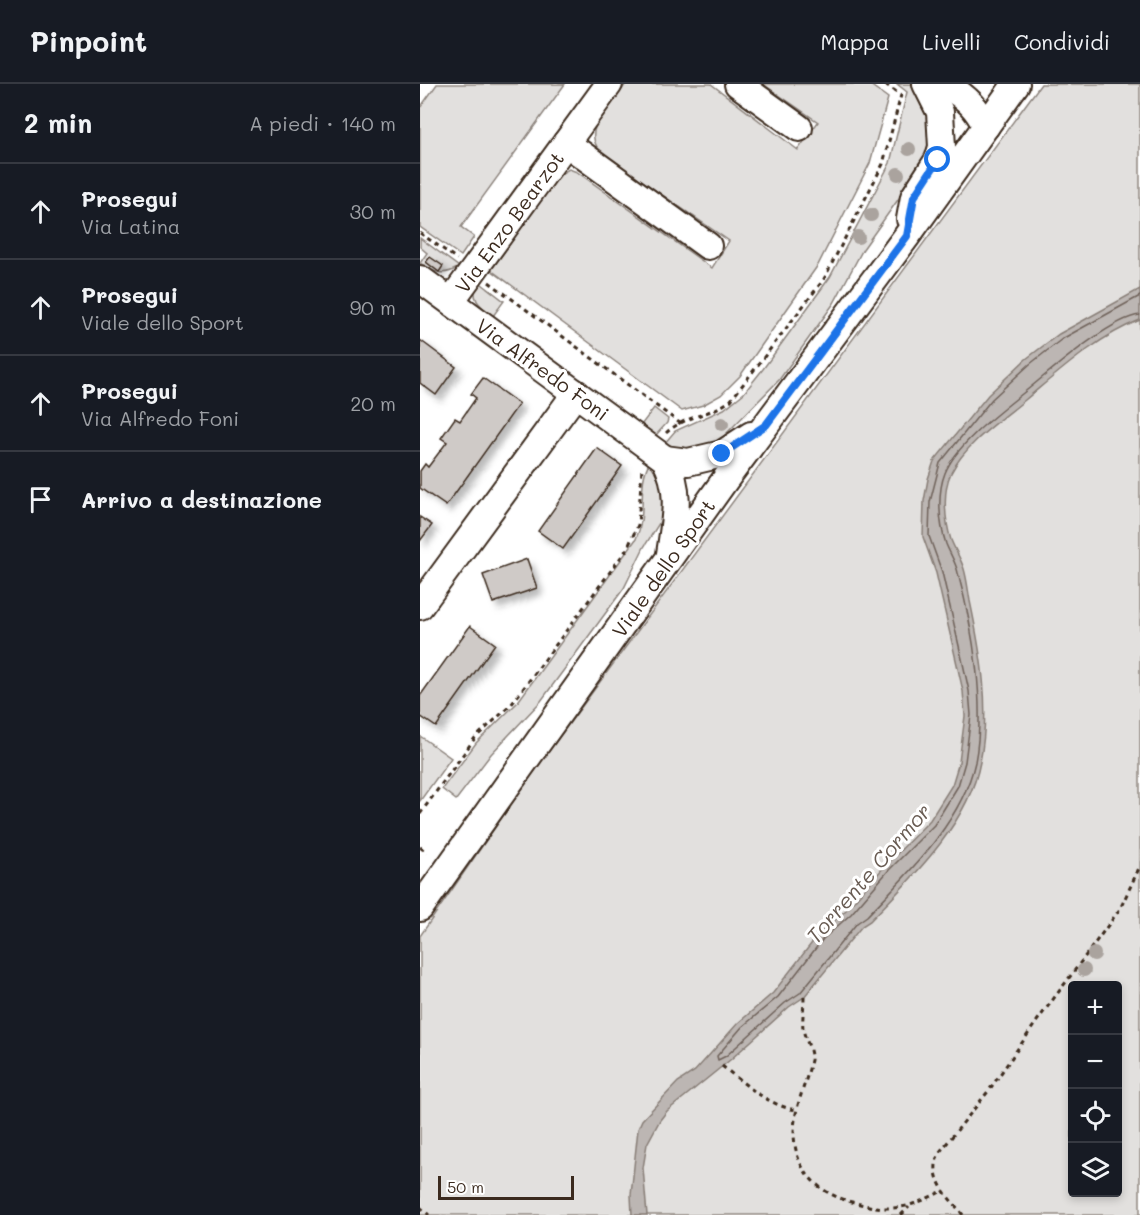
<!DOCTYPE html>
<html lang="it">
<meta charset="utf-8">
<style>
body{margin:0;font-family:Mali,sans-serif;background:#20242c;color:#f1f3f6}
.controls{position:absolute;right:18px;bottom:18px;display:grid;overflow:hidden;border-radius:6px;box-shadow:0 3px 9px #0003}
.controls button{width:54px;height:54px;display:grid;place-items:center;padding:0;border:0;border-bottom:2px solid #363941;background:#171b24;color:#f1f3f6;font:30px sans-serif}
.scale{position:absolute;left:18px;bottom:15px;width:136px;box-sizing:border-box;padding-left:6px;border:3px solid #3b2a1e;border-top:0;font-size:16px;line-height:21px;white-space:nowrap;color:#3b2a1e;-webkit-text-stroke:4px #fff;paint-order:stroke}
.stop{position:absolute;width:18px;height:18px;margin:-14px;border:4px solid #1a73e8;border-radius:50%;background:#fff}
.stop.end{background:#1a73e8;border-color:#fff;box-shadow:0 2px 6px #0008}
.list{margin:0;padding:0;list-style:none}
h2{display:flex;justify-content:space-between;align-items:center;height:78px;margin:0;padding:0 24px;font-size:26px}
h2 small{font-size:20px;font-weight:400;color:#9ea1a6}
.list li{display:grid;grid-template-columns:39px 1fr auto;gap:18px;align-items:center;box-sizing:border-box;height:96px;padding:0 24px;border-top:2px solid #363941}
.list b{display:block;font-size:22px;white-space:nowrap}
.list p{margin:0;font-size:20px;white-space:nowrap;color:#9ea1a6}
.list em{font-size:20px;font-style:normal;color:#9ea1a6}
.icon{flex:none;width:33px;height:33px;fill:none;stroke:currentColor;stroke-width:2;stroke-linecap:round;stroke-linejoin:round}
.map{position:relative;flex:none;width:720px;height:1131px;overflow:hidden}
header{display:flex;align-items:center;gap:36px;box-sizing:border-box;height:84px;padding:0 30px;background:#171b24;border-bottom:2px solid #363941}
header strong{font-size:28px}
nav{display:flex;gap:33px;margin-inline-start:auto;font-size:21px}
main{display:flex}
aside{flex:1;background:#171b24}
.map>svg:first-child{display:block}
.green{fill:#e2e0de;stroke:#8e857e;stroke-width:1.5;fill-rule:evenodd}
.water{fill:#bcb6b3;stroke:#887e77;stroke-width:1.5}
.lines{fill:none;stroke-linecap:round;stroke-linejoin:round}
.shore{stroke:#6f625a;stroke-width:1.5}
.building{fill:#cfcac7;stroke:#3b2a1e;stroke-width:1.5;filter:url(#shadow)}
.minor-casing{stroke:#3b2a1e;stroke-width:30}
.path{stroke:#3b2a1e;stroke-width:3;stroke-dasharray:4.5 4.5;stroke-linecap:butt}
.minor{stroke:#fff;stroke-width:26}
.tree{fill:#aaa39e}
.route{stroke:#1a73e8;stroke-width:8}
.labels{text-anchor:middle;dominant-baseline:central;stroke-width:6;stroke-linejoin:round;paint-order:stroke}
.street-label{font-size:20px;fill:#3b2a1e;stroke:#fff}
.water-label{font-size:21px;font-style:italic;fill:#685b52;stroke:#fff}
</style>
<header>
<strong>Pinpoint</strong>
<nav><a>Mappa</a><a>Livelli</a><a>Condividi</a></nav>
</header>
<main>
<aside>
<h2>2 min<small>A piedi · 140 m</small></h2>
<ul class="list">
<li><svg class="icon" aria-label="ahead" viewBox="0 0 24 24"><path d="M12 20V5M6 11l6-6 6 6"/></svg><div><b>Prosegui</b><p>Via Latina</p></div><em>30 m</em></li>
<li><svg class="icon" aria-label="ahead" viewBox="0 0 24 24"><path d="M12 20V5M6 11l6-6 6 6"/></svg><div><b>Prosegui</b><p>Viale dello Sport</p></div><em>90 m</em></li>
<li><svg class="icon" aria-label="ahead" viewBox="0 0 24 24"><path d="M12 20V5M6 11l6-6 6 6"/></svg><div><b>Prosegui</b><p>Via Alfredo Foni</p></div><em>20 m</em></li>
<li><svg class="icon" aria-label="arrive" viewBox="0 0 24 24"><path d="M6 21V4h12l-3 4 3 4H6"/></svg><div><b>Arrivo a destinazione</b></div></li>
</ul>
</aside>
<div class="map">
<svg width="720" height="1131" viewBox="0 0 720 1131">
<defs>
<filter id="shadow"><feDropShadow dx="5.5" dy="5.5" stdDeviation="3" flood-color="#0004"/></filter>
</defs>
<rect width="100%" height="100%" fill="#fff"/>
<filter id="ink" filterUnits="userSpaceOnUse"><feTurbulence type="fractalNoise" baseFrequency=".0167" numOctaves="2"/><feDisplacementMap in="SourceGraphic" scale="12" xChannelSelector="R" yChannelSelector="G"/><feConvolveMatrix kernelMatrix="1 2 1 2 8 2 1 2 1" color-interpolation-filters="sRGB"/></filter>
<g filter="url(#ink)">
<g class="green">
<polygon points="17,0 145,0 41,143 54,153 41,172 0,143 0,24"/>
<path d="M206,0h85l87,66 20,-28 -55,-38h106l19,14 -18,65 -52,102 -78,111 -19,19 -18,10 -21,6 -191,-141 69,-96 9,-5 8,3 135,96 17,-27 -123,-85c-31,-22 4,-51 20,-72z"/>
<polygon points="477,0 493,0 502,8 515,60 492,96 443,165 414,219 359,296 303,353 293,361 263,368 244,360 255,347 304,325 324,309 343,285 410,193 470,79 487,8"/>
<path d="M621,0h99v1131h-720v-279l112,-162zM652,902h46v206h-46z"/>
<path d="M0,154l39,29c-16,10 -24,6 -39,-4l7,-10 -7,-6z"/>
<path d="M58,197l26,20 -11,15c-13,-10 -24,-18 -15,-35z"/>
<polygon points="234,324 248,335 247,339 236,351 221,341"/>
<path d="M230,377l14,19 -1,37 -19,30 -20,41 -83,113 -50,53 -35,46 -14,-11 34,-46 41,-40 119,-164c12,-26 0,-54 14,-78z"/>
<polygon points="0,652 31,674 0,717"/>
</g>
<path class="water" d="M720,205v31c-43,17 -80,51 -115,80 -25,21 -59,43 -74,73 -9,19 -6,48 0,67 4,10 10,19 13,29 3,10 4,21 6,32 11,52 21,108 10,161 -11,61 -68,116 -110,159l-8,5 -58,71 -15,10 -59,53 -63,51 -7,9 -13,24 -4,24 4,47h-15l-1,-20 7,-66 4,-9 36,-38 17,-11 43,-48 35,-30 45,-58 28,-25 38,-43 46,-47 22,-35 7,-23 6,-46 -2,-25 -7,-31 -20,-87 -13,-36 1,-36 4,-22 6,-18 54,-66 38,-36 33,-25z"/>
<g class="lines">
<path class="shore" d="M720,212l-78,43 -32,25 -38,35 -52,64 -10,39 -1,34 13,36 20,87 7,32 2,24 -6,47 -7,24 -24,39 -46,46 -37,43 -28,25 -45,58 -36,30 -25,29 1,4 8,-4 59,-53 15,-10 57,-70 10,-7c41,-43 95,-94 108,-154 11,-57 -2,-133 -17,-189 -2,-10 -8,-19 -12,-29 -7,-21 -9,-51 -1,-71 13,-33 66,-69 93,-92 22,-18 75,-63 102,-66"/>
</g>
<g class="building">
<polygon points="10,173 23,182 19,188 6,178"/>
<polygon points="0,256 36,283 16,311 0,299"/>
<polygon points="63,294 99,320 26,422 0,404 0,387 5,380 8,383 27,358 21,354 35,334 40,337 56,314 51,310"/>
<polygon points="177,364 202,382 143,465 118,447"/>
<polygon points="0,433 12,441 0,457"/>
<polygon points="107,475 117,504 73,519 63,491"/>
<polygon points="50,542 75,560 16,643 0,632 0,612"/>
</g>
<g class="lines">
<g class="minor-casing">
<g id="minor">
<polyline points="318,0 379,44"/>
<path d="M529,3c17,10 28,21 37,39"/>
<polyline points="146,59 288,162"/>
<polyline points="490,135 494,113 518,76 522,63 520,28 506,0"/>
<path d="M0,195l245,180c17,32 10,60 5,95"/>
<polyline points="31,217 189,0"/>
<polyline points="245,375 268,378 302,370 331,351"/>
<polyline points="0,522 156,309"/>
<polyline points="0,824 305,396 487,152 596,0"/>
</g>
</g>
<g class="path">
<polyline points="0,149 37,175"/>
<polyline points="69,198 261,340"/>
<path d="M246,349c18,-17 46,-18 65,-33l93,-121 59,-115 18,-69 -16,-11"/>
<polyline points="0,730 55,654 91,621 207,465 218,441 222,384"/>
<polyline points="0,763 7,769"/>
<path d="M384,913c0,11 -2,22 -1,32 2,11 9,20 8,31 -3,17 -10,32 -14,49 -11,46 9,81 55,93 40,11 56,7 92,-12"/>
<path d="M302,982c22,17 46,40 75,44"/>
<polyline points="0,1123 9,1131"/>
<polyline points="481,1131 489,1123"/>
<path d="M543,1131c-15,-19 -35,-36 -24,-62l51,-64 47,-68 55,-74 28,-38 20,-43"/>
</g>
<use href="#minor" class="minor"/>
</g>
<g class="tree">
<circle cx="489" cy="65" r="7"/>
<circle cx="478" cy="90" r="7"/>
<circle cx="451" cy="131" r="7"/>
<circle cx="438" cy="153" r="7"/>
<circle cx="302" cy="340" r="7"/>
<circle cx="674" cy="870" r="7"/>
<circle cx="664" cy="886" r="7"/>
</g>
</g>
<g class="lines" filter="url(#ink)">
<polyline class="route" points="302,370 346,341 487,152 494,113 518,76"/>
</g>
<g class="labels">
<g class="street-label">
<text transform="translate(89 138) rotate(-54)">Via Enzo Bearzot</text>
<text transform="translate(123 285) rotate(36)">Via Alfredo Foni</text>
<text transform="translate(243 484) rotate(-55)">Viale dello Sport</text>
</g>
<g class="water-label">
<text transform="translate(448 789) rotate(-49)">Torrente Cormor</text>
</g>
</g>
</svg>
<div class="controls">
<button>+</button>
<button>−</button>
<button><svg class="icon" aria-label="locate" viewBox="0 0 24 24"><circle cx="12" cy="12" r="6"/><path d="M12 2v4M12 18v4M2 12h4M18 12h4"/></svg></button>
<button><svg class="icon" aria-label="layers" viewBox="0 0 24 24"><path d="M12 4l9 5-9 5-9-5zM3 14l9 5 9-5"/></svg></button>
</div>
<div class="scale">50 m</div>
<div class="stop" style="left:518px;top:76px"></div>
<div class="stop end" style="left:302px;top:370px"></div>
</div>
</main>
